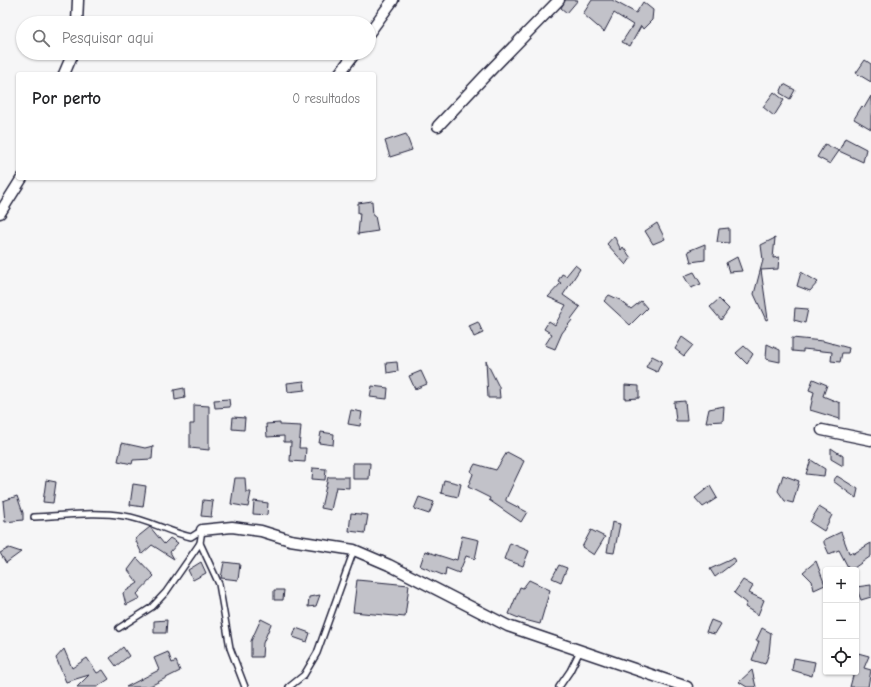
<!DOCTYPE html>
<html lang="pt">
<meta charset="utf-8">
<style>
body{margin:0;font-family:"Comic Neue",sans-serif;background:#f2f2f2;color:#202124}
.controls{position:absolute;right:12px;bottom:12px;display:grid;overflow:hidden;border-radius:4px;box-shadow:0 1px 3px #0004}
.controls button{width:36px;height:36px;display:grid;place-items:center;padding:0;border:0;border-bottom:1px solid #e0e0e0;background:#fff;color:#202124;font:20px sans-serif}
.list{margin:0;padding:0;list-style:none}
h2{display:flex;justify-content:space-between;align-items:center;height:52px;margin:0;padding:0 16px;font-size:17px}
h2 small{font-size:13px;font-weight:400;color:#757577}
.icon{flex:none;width:22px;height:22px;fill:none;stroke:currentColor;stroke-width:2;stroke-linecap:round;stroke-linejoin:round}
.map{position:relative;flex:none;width:871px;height:687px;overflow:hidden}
.search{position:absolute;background:#fff;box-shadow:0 1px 3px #0004;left:16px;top:16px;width:360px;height:44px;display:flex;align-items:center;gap:10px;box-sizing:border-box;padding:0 14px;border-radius:22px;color:#757577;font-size:15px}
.panel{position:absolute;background:#fff;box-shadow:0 1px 3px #0004;left:16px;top:72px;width:360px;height:108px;border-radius:4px}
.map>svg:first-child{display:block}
.building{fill:#c2c2c9;stroke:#22223b}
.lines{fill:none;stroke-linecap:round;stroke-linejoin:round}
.lane-casing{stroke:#22223b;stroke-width:8}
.street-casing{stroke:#22223b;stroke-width:13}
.lane{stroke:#fff;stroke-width:5}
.street{stroke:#fff;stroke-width:10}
</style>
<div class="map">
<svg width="871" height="687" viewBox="0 0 871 687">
<rect width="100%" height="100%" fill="#f6f6f7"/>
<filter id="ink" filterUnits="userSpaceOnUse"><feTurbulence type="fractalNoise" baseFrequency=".025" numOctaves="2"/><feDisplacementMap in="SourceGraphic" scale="8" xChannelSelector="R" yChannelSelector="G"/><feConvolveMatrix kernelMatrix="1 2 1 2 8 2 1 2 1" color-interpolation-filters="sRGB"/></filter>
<g filter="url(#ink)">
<g class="building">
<polygon points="565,0 578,0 567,13 561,8"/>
<polygon points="592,0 612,0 636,13 643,2 653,10 652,20 643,29 641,26 630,46 622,42 633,25 614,13 604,32 583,14"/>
<polygon points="865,60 871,64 871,82 856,73"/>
<polygon points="784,84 795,90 790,99 780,93"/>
<polygon points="774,92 784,100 774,116 763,107"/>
<polygon points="871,96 871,129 854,119 862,106 864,108"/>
<polygon points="406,134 412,150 390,157 385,141"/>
<polygon points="845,138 866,149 863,162 839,151"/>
<polygon points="825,144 839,151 830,164 817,157"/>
<polygon points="372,201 373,216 375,216 378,231 358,234 360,213 358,213 358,203"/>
<polygon points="657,223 665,239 653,244 645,231"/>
<polygon points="729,228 729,243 717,242 719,229"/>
<polygon points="614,236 621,250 623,247 631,258 626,265 607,244"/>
<polygon points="775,238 773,258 779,257 778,269 761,270 768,319 766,320 754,294 763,260 761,245"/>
<polygon points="705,244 705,260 691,262 688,251"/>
<polygon points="737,257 742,271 729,272 726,263"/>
<polygon points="575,265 580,269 563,295 580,307 571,319 572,320 562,333 555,349 545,345 552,334 544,329 549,321 555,325 566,305 548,297 561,283 558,281 562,274 566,276"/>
<polygon points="694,272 701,284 691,288 684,276"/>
<polygon points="801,272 818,282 810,291 797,286"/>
<polygon points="609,295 620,300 631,309 641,301 647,308 630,325 604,301"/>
<polygon points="719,299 729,309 721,320 710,307"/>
<polygon points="795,308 808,309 805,323 794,320"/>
<polygon points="478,322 483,333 474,337 469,326"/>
<polygon points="682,337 693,345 684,356 675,349"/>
<polygon points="792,338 823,341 849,348 848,353 842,353 840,362 831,361 832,352 803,349 803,352 792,351"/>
<polygon points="767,344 780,350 780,362 766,359"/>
<polygon points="744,346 753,354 747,364 736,353"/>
<polygon points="652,356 662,361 657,372 646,367"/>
<polygon points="486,361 499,387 500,398 488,398"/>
<polygon points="397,362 398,371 387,373 386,363"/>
<polygon points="421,371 427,384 415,389 409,376"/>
<polygon points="813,379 827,385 823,396 840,403 840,419 810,410 814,392 809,390"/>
<polygon points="304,381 305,390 288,392 287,383"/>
<polygon points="625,385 639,386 639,398 625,399"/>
<polygon points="372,386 388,388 387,399 370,397"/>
<polygon points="184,388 185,398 175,400 174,390"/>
<polygon points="229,399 230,407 215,408 214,400"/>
<polygon points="685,401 687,421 676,421 674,402"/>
<polygon points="194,405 209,406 209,450 190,448 190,424 194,424"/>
<polygon points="724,406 723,421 706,422 709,409"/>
<polygon points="351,410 362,412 360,426 348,424"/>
<polygon points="233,417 245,418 244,430 232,429"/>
<polygon points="280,423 280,425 301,426 299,448 306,448 305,462 290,461 291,442 284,442 284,436 267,437 266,424"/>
<polygon points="321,432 334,434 333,445 319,443"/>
<polygon points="122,443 145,448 153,446 152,459 133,460 132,464 118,461"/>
<polygon points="831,448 843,456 843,466 831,459"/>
<polygon points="507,452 524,461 506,499 506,501 527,512 521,522 489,500 490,498 468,487 473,474 471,471 475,464 496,470"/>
<polygon points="811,460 825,469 824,476 806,474"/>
<polygon points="353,463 370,463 369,479 353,479"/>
<polygon points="313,468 326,469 325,480 312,479"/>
<polygon points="783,475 799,481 793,503 785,501 778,491"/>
<polygon points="837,476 858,489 856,498 833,481"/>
<polygon points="328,477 349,477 349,488 336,487 331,510 321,508"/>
<polygon points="235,478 245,478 246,492 251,492 248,507 231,504"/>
<polygon points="46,480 56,482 53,503 43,502"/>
<polygon points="444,480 461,484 458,497 441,493"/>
<polygon points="133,484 146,486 143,507 130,505"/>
<polygon points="710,486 717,498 703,507 695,498"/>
<polygon points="17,496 23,513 23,520 5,522 3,501"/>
<polygon points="419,497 434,502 429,514 414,509"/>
<polygon points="203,500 213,501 211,517 201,516"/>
<polygon points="254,501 268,503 267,515 253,514"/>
<polygon points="819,507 832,515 824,531 810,522"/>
<polygon points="351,513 368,515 365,533 349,531"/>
<polygon points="612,522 620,524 614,553 607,552"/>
<polygon points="150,527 164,544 170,538 178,543 170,552 174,559 152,545 142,554 135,539"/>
<polygon points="591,530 605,537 594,555 582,547"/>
<polygon points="841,532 849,553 852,552 853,554 871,543 871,556 854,568 849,569 839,550 829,554 824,543 824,540"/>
<polygon points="462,536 479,540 475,559 466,556 459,573 446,568 445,576 420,566 425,551 453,560 454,559 457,560"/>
<polygon points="510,543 529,551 523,566 504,559"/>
<polygon points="9,548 21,552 6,563 0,553"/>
<polygon points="137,558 154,576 137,594 140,598 126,605 123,593 138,583 128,570"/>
<polygon points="734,558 736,561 715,577 710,569"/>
<polygon points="816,561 825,585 814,590 812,581 803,572"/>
<polygon points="201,562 206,573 193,580 188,570"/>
<polygon points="224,562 240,564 238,580 221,578"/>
<polygon points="559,565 567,568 561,582 552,578"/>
<polygon points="357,580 409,585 405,617 353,612"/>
<polygon points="529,580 550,590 540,624 521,619 509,614 520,587 523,588"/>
<polygon points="743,580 753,586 749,593 764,600 758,615 745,607 747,603 734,593"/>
<polygon points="871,585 871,597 861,600 856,587"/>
<polygon points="274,590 284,590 283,600 274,600"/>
<polygon points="320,595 316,606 308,607 309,597"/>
<polygon points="261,619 271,624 263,643 262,657 251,657 251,641"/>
<polygon points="167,620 166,633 154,633 154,621"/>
<polygon points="711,620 721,624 715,634 706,632"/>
<polygon points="296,628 310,633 307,642 293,637"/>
<polygon points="762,628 771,633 769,653 765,664 752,660 759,641 756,641"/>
<polygon points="123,647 129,656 116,666 110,658"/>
<polygon points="64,649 72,668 87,658 97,673 103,670 109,679 97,687 77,687 89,675 66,682 56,658"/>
<polygon points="168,652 172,663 176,661 180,671 148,687 126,687 159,670 154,658"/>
<polygon points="858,653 869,656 864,668 871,670 868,687 850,687 854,672 856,672"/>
<polygon points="794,658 815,662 812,676 792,670"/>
<polygon points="752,670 756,687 747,687 739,682"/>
</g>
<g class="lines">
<g class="lane-casing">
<g id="lane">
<path d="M34,517c29,-1 60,-6 90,-1 23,3 44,16 67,21l11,-7"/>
<polyline points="200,543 219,584 230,648 245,687"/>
<polyline points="119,628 152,607 166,592 200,543 202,530"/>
<polyline points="289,687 304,675 317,653 354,550"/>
<polyline points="559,687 570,671 580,651"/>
</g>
</g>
<g class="street-casing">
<g id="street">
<polyline points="77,23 78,0"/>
<polyline points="369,33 393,0"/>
<polyline points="64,74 73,53"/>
<polyline points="339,74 355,53"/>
<polyline points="438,126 483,78 559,0"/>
<polyline points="0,213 22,178"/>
<polyline points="822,430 871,440"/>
<polyline points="202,530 232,527 261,531 290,540 354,550 389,565 508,626 687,687"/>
</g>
</g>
<use href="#lane" class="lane"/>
<use href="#street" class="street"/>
</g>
</g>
</svg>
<div class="controls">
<button>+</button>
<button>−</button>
<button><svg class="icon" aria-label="locate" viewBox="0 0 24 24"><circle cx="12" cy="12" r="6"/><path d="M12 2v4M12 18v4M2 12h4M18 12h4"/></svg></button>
</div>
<div class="search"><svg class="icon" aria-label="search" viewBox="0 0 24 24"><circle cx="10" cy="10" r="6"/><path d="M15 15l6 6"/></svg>Pesquisar aqui</div>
<section class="panel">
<h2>Por perto<small>0 resultados</small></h2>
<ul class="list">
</ul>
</section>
</div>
